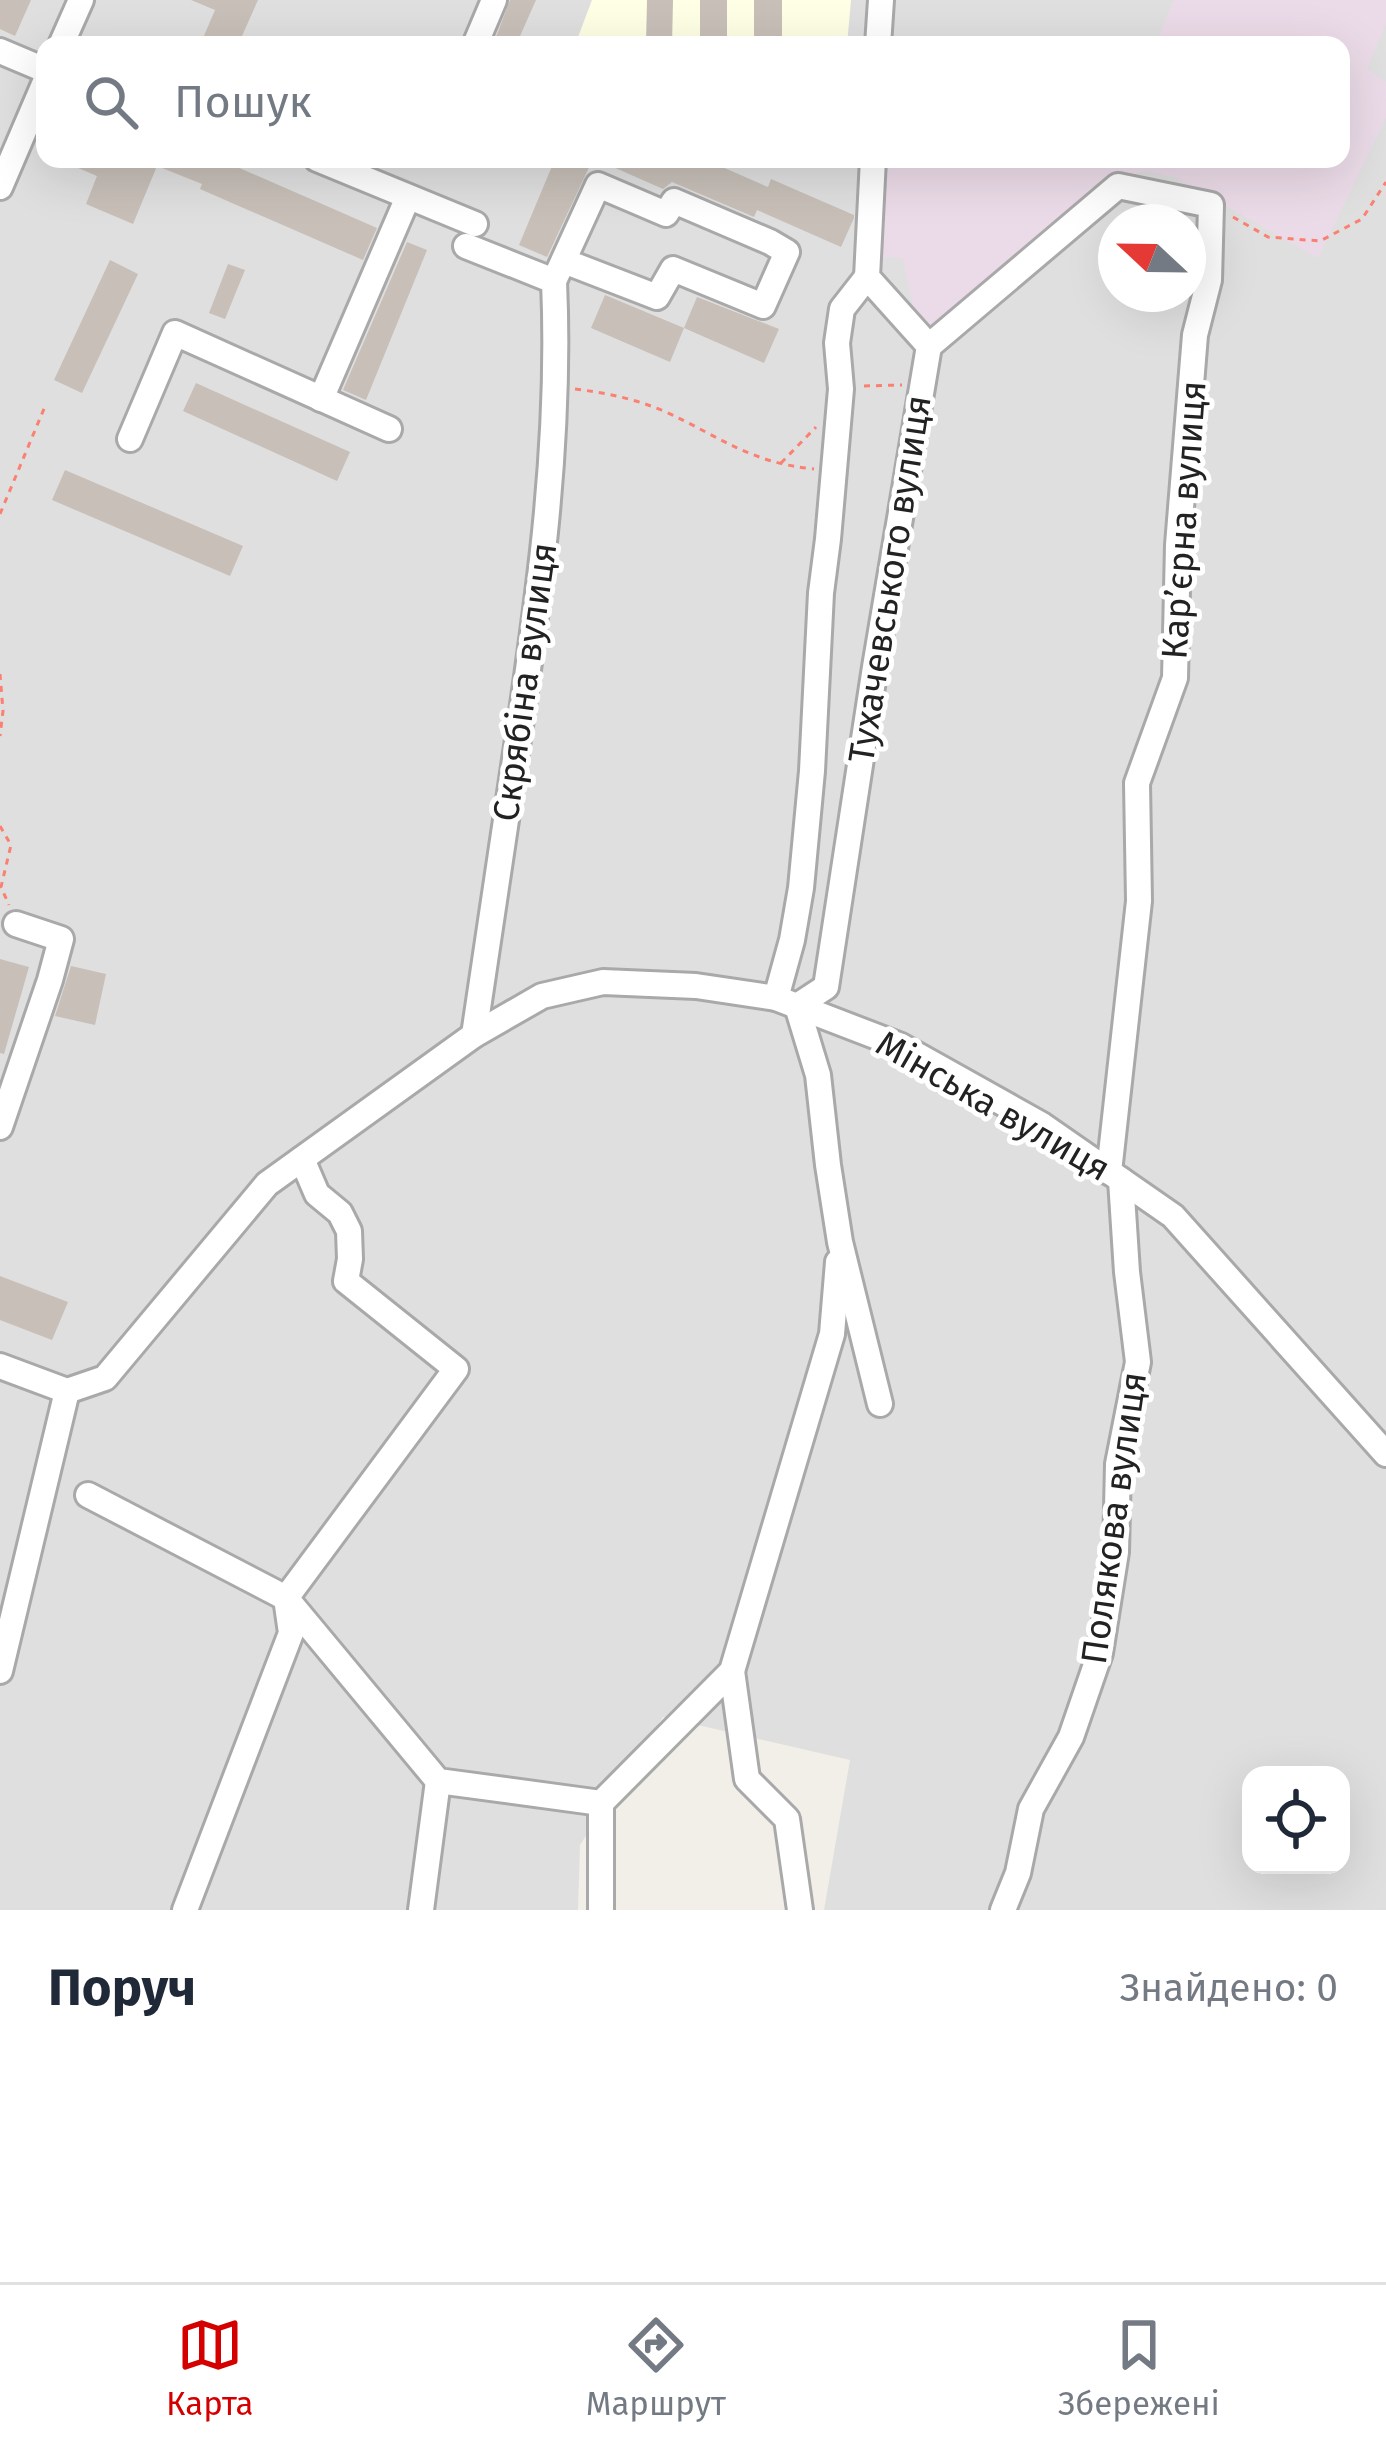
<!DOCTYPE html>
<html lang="uk">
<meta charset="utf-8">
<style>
body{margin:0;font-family:"Fira Sans",sans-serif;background:#f6f6f7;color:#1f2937}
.controls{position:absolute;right:36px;bottom:36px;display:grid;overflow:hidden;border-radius:24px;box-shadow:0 12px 48px #0002}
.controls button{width:108px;height:108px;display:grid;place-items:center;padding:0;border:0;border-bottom:3px solid #e0e1e3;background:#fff;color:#1f2937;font:60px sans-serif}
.compass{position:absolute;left:1098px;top:204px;width:108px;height:108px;border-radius:50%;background:#fff;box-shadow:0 12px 48px #0002;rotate:292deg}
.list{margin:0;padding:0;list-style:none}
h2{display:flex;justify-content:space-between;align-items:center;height:156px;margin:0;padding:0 48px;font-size:51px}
h2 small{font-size:39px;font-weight:400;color:#747a83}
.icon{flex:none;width:66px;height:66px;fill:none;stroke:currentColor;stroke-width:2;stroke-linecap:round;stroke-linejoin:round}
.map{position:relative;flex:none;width:1386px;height:1910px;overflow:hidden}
.search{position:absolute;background:#fff;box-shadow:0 12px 48px #0002;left:36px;right:36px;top:36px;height:132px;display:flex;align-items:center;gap:30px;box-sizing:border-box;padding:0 42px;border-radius:24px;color:#747a83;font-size:45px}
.sheet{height:372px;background:#fff}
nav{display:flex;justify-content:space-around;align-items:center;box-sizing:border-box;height:168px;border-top:3px solid #e0e1e3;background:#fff;font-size:33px;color:#747a83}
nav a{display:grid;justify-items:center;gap:6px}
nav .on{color:#d40000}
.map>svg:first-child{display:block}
.residential{fill:#e0dfdf;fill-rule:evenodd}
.industrial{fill:#ebdbe8}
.education{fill:#ffffe5}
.building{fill:#c7bfb8}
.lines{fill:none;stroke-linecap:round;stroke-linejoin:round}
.minor-casing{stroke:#a9a9a9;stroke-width:30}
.path{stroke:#fa8072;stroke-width:3;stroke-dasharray:6 6;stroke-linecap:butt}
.minor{stroke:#fff;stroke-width:24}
.labels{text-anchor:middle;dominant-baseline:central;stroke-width:10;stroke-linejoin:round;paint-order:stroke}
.street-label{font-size:36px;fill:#222;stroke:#fff}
</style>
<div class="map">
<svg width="1386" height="1910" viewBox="0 0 1386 1910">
<rect width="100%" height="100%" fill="#f2efe9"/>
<path class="residential" d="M0,0h1386v1910h-562l26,-150 -187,-43 -83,128 -2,65h-578zM45,45h1296v114h-1296zM1116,222h72v72h-72zM1251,1775h90v90h-90z"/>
<polygon class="industrial" points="1174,0 1386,0 1386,23 1367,69 1386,82 1386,117 1318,258 1175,177 1146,171 1096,183 947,352 914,311 903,258 858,256 860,159 1024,159 1034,165 1037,159 1341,159 1341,45 1155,45"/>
<polygon class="education" points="592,0 851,0 847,45 575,45"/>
<g class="building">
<polygon points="0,0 31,0 15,36 0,29"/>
<polygon points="191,0 258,0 238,45 200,45 215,10"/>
<polygon points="510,0 536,0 516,45 493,45"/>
<polygon points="647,0 673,0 672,45 646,45"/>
<polygon points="700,0 727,0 727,45 700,44"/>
<polygon points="754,0 782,0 782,45 754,44"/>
<polygon points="57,159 219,159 377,228 363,260 200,189 202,184 157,166 133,224 86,204 97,176"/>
<polygon points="555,159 593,159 547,257 519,245"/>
<polygon points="595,159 704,159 768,187 771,179 854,215 854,218 841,247 757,210 754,217 672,182 663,189"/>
<polygon points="407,242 427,250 366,400 343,390"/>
<polygon points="110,260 138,274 82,393 54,380"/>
<polygon points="228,264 245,270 225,319 209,313"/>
<polygon points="605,295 684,328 670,362 591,328"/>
<polygon points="697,297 779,329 764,363 684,328"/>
<polygon points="196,383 350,452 337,481 183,411"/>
<polygon points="65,470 243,546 230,576 52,500"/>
<polygon points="0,959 29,967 4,1054 0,1053"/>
<polygon points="71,966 106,974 95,1025 55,1016"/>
<polygon points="0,1276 68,1302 52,1340 0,1320"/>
</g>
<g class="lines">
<g class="minor-casing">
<g id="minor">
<polyline points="61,45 81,0"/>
<polyline points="475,45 494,0"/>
<polyline points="878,45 881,0"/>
<polyline points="0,51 45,70"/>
<polyline points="317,159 475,224"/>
<polyline points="873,159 867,277 929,346 875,667 826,987 797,1006 818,1075 828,1165 840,1242 880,1404"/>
<polyline points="0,187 45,82"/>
<path d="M466,246l88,35c7,157 -14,310 -37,465 -14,96 -29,193 -43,289"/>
<polyline points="554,281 598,185 666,214 674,201 770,242 787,252 763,306 673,269 657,297 564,261"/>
<polyline points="929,346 1118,186 1211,205 1209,280 1195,335 1178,545 1175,678 1137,783 1139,901 1109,1172"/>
<polyline points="321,399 408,197"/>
<polyline points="130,439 175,333 389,429"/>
<polyline points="776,998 792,940 801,888 812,771 821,593 828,539 841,389 837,343 842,309 867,277"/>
<polyline points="0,1127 50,980 61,939 16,924"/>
<polyline points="0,1366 67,1391 105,1378 267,1184 474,1035 542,996 603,982 696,986 776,998 901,1046 1042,1125 1173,1216 1386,1454"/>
<polyline points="88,1495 286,1598 438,1781 601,1803 732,1671 832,1334 838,1262"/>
<polyline points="0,1671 67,1391"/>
<polyline points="732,1671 747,1779 787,1819 800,1910"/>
<polyline points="601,1803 601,1910"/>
<polyline points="185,1910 291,1633 286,1598 456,1369 346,1281 350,1259 349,1231 340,1213 317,1194 302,1159"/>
<polyline points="421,1910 438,1781"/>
<polyline points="1003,1910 1018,1873 1031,1809 1071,1737 1100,1653 1116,1552 1118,1464 1138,1362 1127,1272 1121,1180"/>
</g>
</g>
<g class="path">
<polyline points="1233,217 1268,237 1320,241 1362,219 1386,182"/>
<polyline points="864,386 902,385"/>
<path d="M575,389c32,4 61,10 91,23 54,25 85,51 148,57"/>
<polyline points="781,463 816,427"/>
<polyline points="0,514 46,404"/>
<polyline points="0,674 3,711 0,736"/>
<polyline points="0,826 11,845 1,887 9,905"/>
</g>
<use href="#minor" class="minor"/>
</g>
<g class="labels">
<g class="street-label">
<text transform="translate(1184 520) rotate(-86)">Кар’єрна вулиця</text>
<text transform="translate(890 579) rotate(-81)">Тухачевського вулиця</text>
<text transform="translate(525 682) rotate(-82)">Скрябіна вулиця</text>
<text transform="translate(993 1106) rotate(30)">Мінська вулиця</text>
<text transform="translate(1114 1518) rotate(-82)">Полякова вулиця</text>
</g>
</g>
</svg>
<div class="controls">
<button><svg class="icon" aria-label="locate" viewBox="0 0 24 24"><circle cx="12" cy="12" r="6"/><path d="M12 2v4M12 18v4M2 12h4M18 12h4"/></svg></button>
</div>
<svg class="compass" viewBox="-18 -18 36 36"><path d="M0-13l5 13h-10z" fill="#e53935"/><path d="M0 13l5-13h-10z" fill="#747a83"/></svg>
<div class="search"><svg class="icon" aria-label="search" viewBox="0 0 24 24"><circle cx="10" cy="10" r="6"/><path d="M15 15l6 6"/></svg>Пошук</div>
</div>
<section class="sheet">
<h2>Поруч<small>Знайдено: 0</small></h2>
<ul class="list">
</ul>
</section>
<nav>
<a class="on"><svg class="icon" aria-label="map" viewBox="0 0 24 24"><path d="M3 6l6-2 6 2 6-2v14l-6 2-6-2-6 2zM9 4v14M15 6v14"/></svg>Карта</a>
<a><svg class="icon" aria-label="directions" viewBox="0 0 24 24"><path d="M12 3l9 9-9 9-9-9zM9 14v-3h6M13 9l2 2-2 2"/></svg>Маршрут</a>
<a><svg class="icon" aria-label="saved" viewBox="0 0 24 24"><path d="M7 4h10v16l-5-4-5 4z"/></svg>Збережені</a>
</nav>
